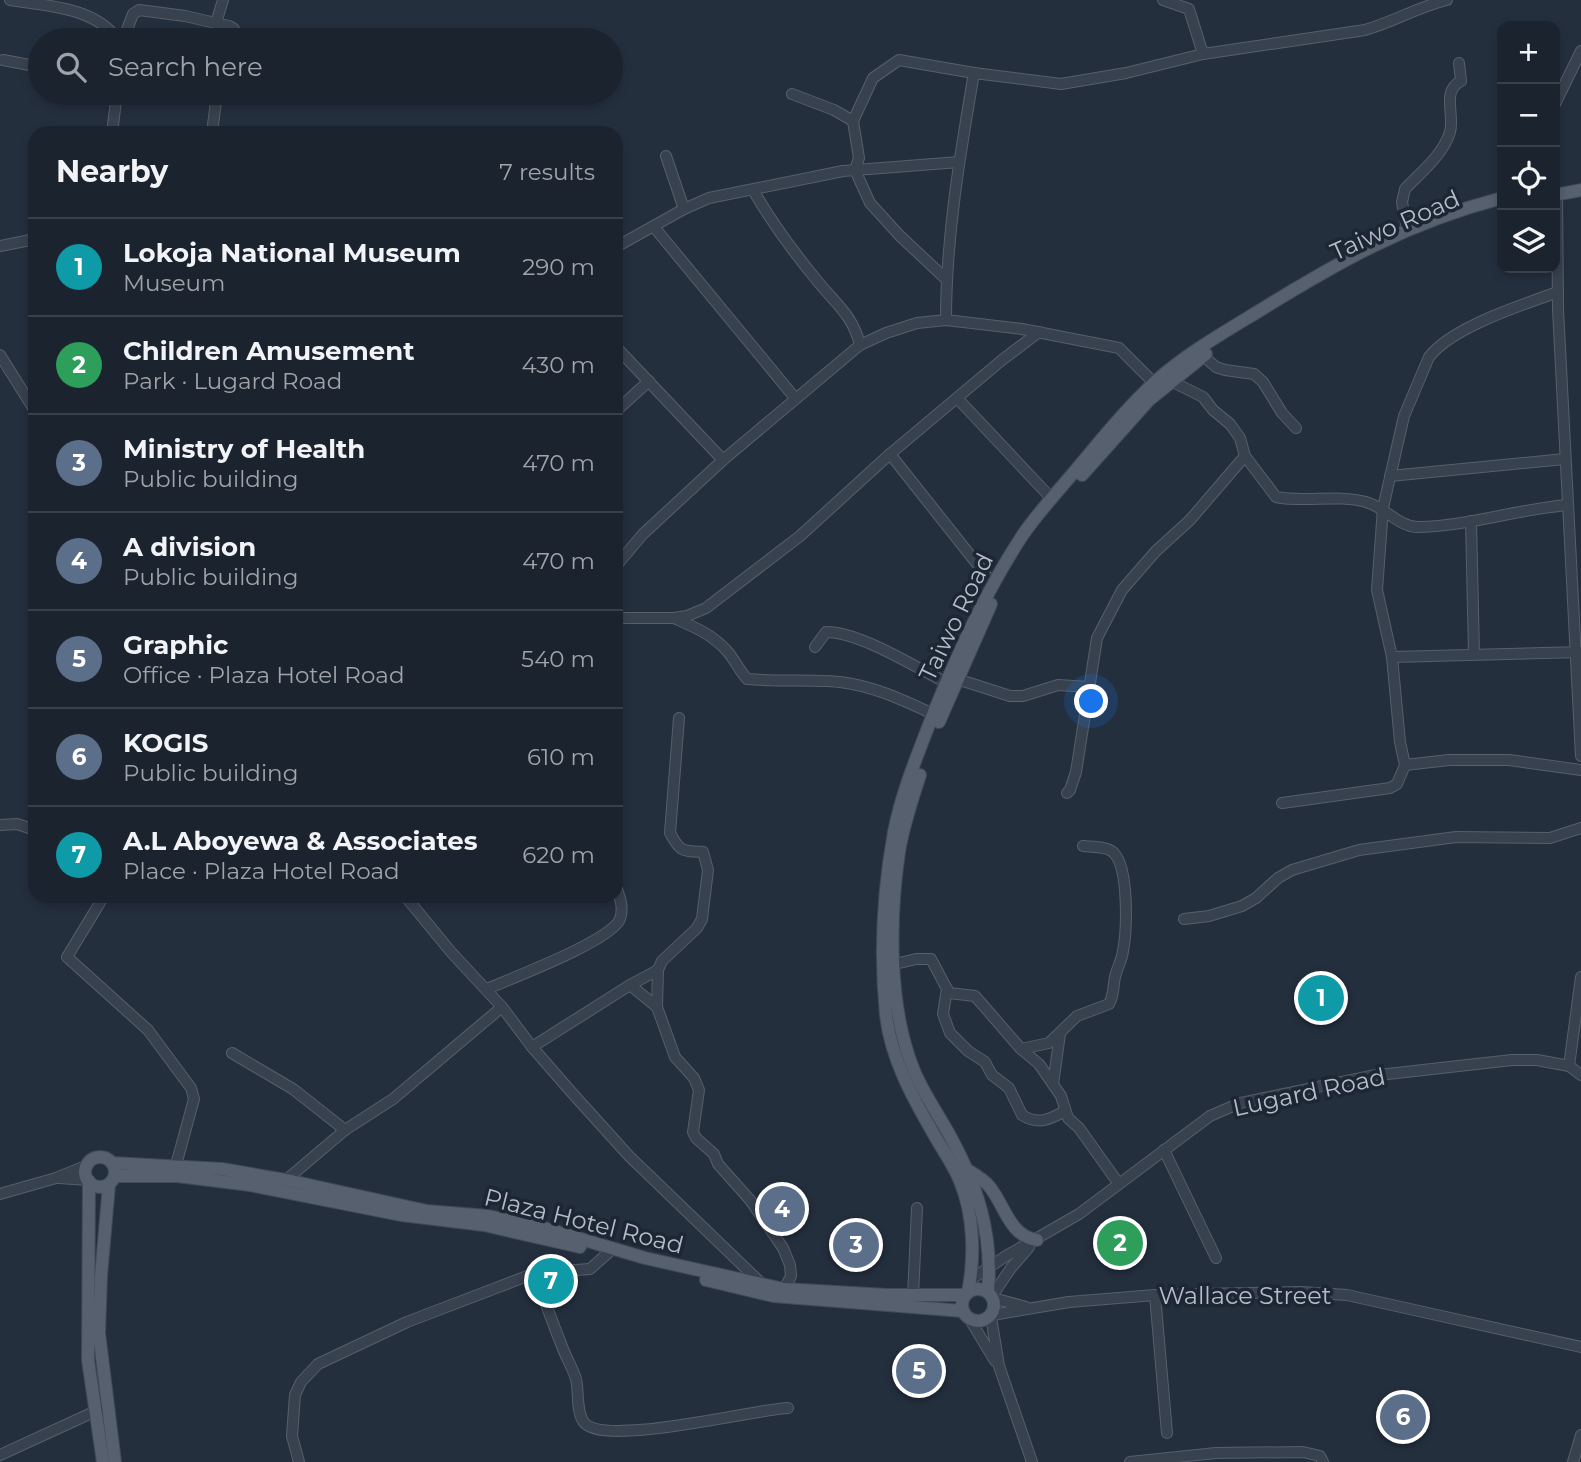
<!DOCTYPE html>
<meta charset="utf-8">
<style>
body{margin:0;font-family:Montserrat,sans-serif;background:#282f3a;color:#f1f3f6}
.controls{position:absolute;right:21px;top:21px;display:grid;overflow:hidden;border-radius:14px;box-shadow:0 4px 10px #0003}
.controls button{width:63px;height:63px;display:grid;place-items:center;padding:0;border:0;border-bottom:2px solid #39404a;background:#1b232e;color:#f1f3f6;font:35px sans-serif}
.you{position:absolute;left:1092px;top:702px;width:24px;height:24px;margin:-18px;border:5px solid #fff;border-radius:50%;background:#1a73e8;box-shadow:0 0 0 10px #1a73e833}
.badge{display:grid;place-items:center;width:46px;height:46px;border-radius:50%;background:#8ab4f8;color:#fff;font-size:23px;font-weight:700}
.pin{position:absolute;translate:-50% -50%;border:4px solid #fff;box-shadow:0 2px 7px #0006}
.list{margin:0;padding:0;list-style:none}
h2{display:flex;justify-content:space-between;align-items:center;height:91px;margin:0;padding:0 28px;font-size:30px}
h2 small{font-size:23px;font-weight:400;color:#a0a4aa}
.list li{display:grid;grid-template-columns:46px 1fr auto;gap:21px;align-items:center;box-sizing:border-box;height:98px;padding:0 28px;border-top:2px solid #39404a}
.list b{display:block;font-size:26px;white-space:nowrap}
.list p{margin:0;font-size:23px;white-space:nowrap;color:#a0a4aa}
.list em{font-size:23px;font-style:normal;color:#a0a4aa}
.icon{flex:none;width:38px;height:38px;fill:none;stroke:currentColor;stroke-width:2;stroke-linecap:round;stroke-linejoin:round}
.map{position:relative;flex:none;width:1581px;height:1462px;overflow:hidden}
.search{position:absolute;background:#1b232e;box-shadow:0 4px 10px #0003;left:28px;top:28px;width:595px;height:77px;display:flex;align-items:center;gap:18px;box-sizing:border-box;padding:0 24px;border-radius:38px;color:#a0a4aa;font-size:26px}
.panel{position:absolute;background:#1b232e;box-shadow:0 4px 10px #0003;left:28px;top:126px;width:595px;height:777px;border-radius:21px}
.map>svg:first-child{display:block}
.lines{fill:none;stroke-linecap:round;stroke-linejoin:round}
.minor-casing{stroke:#565f6c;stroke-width:12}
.major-casing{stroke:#414a57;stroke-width:14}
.minor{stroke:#38414e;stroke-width:10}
.major{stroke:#56606e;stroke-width:12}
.labels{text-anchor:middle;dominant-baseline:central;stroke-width:7;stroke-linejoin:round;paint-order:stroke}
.street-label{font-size:24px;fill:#b4bcc9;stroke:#1d2633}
</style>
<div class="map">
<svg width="1581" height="1462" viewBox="0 0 1581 1462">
<rect width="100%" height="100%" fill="#242f3e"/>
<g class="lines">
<g class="minor-casing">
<g id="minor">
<path d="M10,0c37,6 85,7 108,40"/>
<polyline points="1163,0 1189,9 1203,54"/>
<polyline points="216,23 223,0"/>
<polyline points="123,40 133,14 139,10 185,16 229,26 234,29 235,34 232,40"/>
<polyline points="3,60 40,67"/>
<path d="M792,94l42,16 19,11 20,-43 26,-18 75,13 87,11 65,-11 77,-19 162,-24c28,-8 53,-23 82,-30"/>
<polyline points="1555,104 1581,51"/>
<polyline points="853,121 859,158 855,170 870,203 900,236 946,279"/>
<polyline points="112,133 117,93"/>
<polyline points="212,133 217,93"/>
<polyline points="666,156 684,209"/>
<path d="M753,190c19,33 42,64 66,93 18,22 34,33 41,62"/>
<polyline points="1557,194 1558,309 1581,756"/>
<polyline points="654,227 795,398"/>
<path d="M1407,229l-5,-27 3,-13c16,-17 38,-34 45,-57 5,-17 -9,-41 11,-51l-2,-18"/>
<polyline points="0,246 35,239"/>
<polyline points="616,247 684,209 709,198 843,171 959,162"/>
<path d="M946,320c0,-84 14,-165 28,-247"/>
<polyline points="616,347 723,460"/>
<polyline points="0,355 35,411"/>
<polyline points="1203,356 1216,367 1225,370 1254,374 1263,382 1282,413 1296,428"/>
<path d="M1171,381l32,16 10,13 17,14 10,14 5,18 31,41c29,6 61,-3 90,5 19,5 34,26 53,25 50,-1 99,-18 149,-22"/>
<polyline points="957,398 1052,499"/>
<polyline points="616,411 649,381"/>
<polyline points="890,454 993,584"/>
<polyline points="1390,476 1565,459"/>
<polyline points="1471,521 1474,654"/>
<polyline points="616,566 643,534 723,460 860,345 886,333 917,323 946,320 1022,329 1119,348 1154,383"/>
<polyline points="616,618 674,618 687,616 706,608 800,536 890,454 1002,360 1039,332"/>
<path d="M674,618c20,9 38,16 53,33 8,9 12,19 20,28 31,3 62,0 93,3 34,4 63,18 93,32"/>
<path d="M815,647l11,-15c34,0 87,34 119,50"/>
<polyline points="1392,657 1581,652"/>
<polyline points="957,679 1010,696 1023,696 1058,685 1089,687"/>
<path d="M679,718l-9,115c10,19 12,18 33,19l5,18 -6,49 -5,9 -35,33 -4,9 -1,37 18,50 19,21 5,12 -6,42 3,6 18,16 4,10 32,36 33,48 7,17 1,11 -7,13"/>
<path d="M1405,765l-5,-23 -8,-85 -15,-67 6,-82 21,-92 25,-59c23,-30 93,-52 129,-65"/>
<polyline points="1067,793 1070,790 1076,772 1097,638 1122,590 1156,551 1190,520 1245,456"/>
<polyline points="1282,803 1390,788 1397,784 1405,765 1449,760 1509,760 1581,770"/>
<polyline points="0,825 17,824 35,830"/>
<polyline points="104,896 67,957 148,1030 191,1088 194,1099 176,1165"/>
<polyline points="405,896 451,952 502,1007 532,1047 573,1094 629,1156 762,1284"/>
<polyline points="1184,919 1209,916 1242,906 1256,898 1278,878 1292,870 1359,850 1456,837 1550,838 1581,828"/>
<path d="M895,964l21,-5h15l16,30 -4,25 7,19 18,18 17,11 7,13 17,13 13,27c16,10 27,5 43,-4"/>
<polyline points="630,985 657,1007"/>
<path d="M487,989c25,-11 124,-48 133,-70 4,-11 0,-22 -4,-32"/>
<polyline points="947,989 949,993 975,996 1021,1049 1039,1064 1061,1096 1068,1118 1079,1128 1119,1184"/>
<polyline points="532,1047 630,985 658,970"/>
<path d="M1021,1049l28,-6 28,-27 32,-12c5,-8 4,-18 6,-27 2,-9 7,-17 8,-26 4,-21 6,-82 -9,-98 -6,-7 -23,-6 -31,-7"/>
<polyline points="232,1053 293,1089 345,1130"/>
<polyline points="1569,1066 1581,977"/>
<polyline points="1053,1084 1060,1034"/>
<polyline points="1164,1150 1216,1258"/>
<polyline points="59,1178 88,1180"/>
<polyline points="286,1180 345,1130 393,1099 502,1007"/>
<polyline points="0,1194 56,1178 88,1165"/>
<path d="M535,1273c9,26 18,51 28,76 4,10 10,20 13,30 3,12 0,31 7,42 16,28 172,-12 205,-13"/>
<polyline points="970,1280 1006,1256 1079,1214 1210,1116 1240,1103 1370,1076 1512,1060 1537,1060 1569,1066 1581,1075"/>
<polyline points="1155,1295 1167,1433"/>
<polyline points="913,1296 917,1208"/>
<polyline points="992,1296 1011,1268 1029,1247"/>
<polyline points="993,1298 1026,1307"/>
<polyline points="992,1315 1069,1302 1155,1295 1301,1292 1347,1295 1581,1347"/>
<polyline points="991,1317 999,1366 1032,1462"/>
<polyline points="969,1318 995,1361"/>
<polyline points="0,1455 96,1411 109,1408"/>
<polyline points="299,1462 292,1436 295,1395 301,1382 318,1364 407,1322 535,1273 590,1269 608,1253"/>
<polyline points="1130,1462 1216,1453 1303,1452 1320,1456 1323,1462"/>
<polyline points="1573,1462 1581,1435"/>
</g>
</g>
<g class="major-casing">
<g id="major">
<polyline points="1555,195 1581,190"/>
<polyline points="1082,475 1149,400 1206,354"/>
<polyline points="939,722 991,604"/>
<path d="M920,775c-8,25 -17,51 -21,77 -10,68 -11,158 16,221 9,21 23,41 34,61 28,51 44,98 39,157"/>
<circle cx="100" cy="1172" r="15"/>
<polyline points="112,1163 222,1169 291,1181 427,1211 488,1216 544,1228 645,1258 784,1289 887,1295 965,1295"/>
<path d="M966,1169c8,5 17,10 23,17 16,19 20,50 48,54"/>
<polyline points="115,1176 177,1176 250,1185 401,1215 484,1225 580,1247"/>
<polyline points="89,1181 88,1360 103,1462"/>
<polyline points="109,1185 101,1276 99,1333 115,1462"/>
<polyline points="706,1280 773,1296 963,1311"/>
<circle cx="978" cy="1305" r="16"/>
<path d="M968,1292c7,-35 6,-77 -8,-111 -6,-15 -16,-29 -24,-43 -22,-38 -45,-78 -50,-123 -6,-60 -3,-123 8,-183 8,-41 25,-81 40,-120 25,-61 52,-121 88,-176 17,-25 39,-48 58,-71 24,-29 48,-58 76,-84 29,-26 65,-47 98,-67 84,-52 152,-91 248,-116"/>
</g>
</g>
<use href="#minor" class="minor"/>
<use href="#major" class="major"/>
</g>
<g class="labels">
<g class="street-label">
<text transform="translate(1395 225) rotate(-24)">Taiwo Road</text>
<text transform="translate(956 617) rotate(-64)">Taiwo Road</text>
<text transform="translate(1309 1092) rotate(-12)">Lugard Road</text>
<text transform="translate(584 1221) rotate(14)">Plaza Hotel Road</text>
<text x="1245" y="1295">Wallace Street</text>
</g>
</g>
</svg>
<div class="controls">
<button>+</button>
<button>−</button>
<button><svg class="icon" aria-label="locate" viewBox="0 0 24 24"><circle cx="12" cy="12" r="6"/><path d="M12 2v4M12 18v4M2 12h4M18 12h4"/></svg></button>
<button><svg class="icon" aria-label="layers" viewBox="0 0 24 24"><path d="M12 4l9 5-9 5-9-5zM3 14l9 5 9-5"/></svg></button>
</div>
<div class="you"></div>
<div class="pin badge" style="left:1321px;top:998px;background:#0f9aa8">1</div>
<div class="pin badge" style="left:1120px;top:1243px;background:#2e9e5b">2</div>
<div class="pin badge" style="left:856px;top:1245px;background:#5c6f8a">3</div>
<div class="pin badge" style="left:782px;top:1209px;background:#5c6f8a">4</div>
<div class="pin badge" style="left:919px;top:1371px;background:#5c6f8a">5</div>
<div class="pin badge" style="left:1403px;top:1417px;background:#5c6f8a">6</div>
<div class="pin badge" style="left:551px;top:1281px;background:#0f9aa8">7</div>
<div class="search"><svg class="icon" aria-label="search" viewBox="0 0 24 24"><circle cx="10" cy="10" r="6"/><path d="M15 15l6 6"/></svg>Search here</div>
<section class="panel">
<h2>Nearby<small>7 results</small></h2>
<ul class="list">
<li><span class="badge" style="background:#0f9aa8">1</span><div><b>Lokoja National Museum</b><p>Museum</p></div><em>290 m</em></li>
<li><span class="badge" style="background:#2e9e5b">2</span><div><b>Children Amusement</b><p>Park · Lugard Road</p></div><em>430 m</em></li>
<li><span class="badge" style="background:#5c6f8a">3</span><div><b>Ministry of Health</b><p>Public building</p></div><em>470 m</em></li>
<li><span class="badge" style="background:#5c6f8a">4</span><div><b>A division</b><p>Public building</p></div><em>470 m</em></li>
<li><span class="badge" style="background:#5c6f8a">5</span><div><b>Graphic</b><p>Office · Plaza Hotel Road</p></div><em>540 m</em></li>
<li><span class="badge" style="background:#5c6f8a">6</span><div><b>KOGIS</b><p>Public building</p></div><em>610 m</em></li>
<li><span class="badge" style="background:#0f9aa8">7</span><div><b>A.L Aboyewa &amp; Associates</b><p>Place · Plaza Hotel Road</p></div><em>620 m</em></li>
</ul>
</section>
</div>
